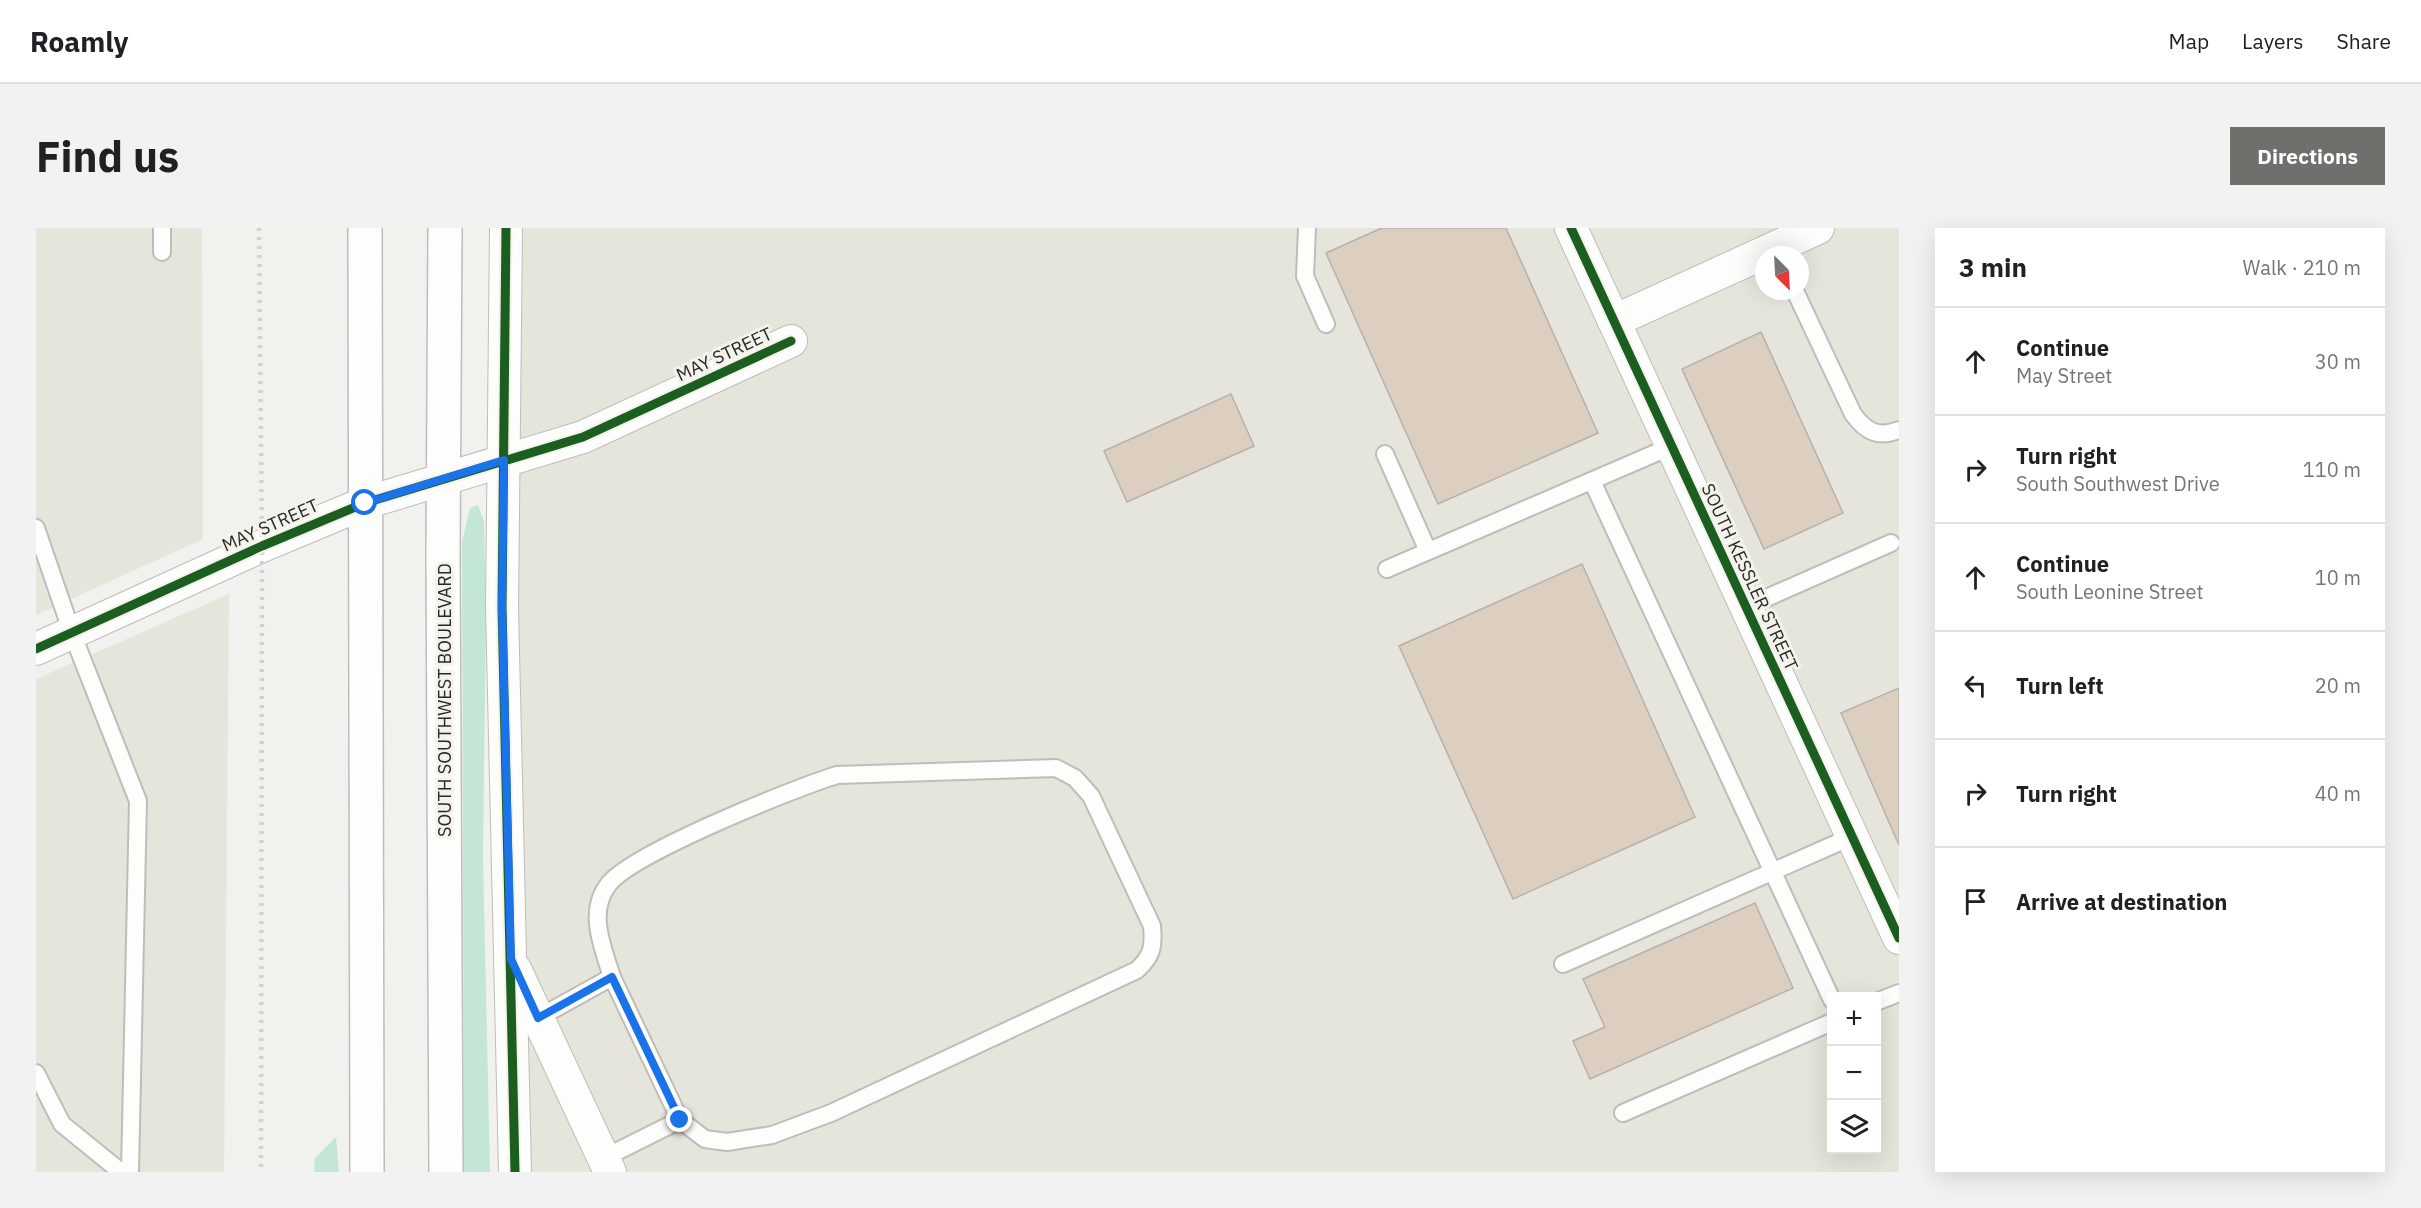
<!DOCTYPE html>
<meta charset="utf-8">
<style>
body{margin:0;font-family:"IBM Plex Sans",sans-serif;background:#f2f2f2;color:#202124}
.controls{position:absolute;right:18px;bottom:18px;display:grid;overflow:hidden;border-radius:0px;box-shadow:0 6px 24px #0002}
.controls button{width:54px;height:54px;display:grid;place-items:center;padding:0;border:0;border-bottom:2px solid #e0e0e0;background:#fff;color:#202124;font:30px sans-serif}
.compass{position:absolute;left:1719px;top:18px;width:54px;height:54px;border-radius:50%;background:#fff;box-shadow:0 6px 24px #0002;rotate:156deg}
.stop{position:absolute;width:18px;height:18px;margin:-14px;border:4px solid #1a73e8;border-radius:50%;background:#fff}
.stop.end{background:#1a73e8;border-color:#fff;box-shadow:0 2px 6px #0008}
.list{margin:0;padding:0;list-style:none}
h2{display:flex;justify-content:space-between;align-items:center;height:78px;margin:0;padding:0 24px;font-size:26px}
h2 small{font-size:20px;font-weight:400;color:#757577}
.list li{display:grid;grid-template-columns:39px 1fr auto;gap:18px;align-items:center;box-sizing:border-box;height:108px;padding:0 24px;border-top:2px solid #e0e0e0}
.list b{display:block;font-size:22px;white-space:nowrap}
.list p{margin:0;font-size:20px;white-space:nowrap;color:#757577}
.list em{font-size:20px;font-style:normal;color:#757577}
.icon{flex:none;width:33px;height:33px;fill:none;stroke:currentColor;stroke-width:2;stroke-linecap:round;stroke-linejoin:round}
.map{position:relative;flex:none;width:1863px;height:944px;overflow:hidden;border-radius:0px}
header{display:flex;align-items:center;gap:36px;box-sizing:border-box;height:84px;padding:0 30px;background:#fff;border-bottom:2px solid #e0e0e0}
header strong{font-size:28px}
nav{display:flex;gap:33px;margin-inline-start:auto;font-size:21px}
.intro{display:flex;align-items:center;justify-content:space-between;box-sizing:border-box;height:144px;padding:0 36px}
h1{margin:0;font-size:42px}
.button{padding:15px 27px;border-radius:0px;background:#6f6f6c;color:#fff;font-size:21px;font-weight:700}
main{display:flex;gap:36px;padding:0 36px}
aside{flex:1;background:#fff;border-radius:0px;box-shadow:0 6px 24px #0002}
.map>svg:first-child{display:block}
.built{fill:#e6e5db;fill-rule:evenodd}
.green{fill:#c3e7d4}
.building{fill:#dccfc0;stroke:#b3b2af;stroke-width:1.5}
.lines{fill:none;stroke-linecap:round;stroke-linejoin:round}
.service-casing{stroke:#bebdba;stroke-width:20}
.minor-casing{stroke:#bebdba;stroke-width:34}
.secondary-casing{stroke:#bebdba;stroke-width:36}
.service{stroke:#fdfdfc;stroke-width:16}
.minor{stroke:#fdfdfc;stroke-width:32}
.secondary{stroke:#fdfdfc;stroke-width:33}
.rail{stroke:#d2d2d1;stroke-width:4.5;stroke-dasharray:3 6;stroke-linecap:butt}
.cycleway-casing{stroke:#f3f2eb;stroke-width:13}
.cycleway{stroke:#1b5e20;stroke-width:9}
.route{stroke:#1a73e8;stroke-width:8}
.labels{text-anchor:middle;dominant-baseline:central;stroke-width:6;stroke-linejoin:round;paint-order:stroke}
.street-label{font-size:18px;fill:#292926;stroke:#f3f2eb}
</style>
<header>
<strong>Roamly</strong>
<nav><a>Map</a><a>Layers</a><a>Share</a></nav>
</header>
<div class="intro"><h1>Find us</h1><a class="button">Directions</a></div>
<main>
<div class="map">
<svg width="1863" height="944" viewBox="0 0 1863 944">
<rect width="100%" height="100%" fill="#f1f1ed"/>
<g class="built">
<polygon points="0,0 166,0 167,311 0,387"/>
<path d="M482,0h1381v944h-1384zM1728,27h36v36h-36zM1796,768h44v154h-44z"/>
<polygon points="193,366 188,944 0,944 0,451"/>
</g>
<g class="green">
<polygon points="442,277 448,294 450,382 447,629 454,944 428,944 426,314 434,280"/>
<polygon points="300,909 303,944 278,944 279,930"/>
</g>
<g class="building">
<polygon points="1346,0 1470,0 1562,205 1402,276 1290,25"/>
<polygon points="1725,104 1807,285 1728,321 1646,141"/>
<polygon points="1195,166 1218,218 1091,274 1068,223"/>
<polygon points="1546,336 1659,589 1477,671 1363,418"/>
<polygon points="1863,460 1863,617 1805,485"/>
<polygon points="1719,675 1757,760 1554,851 1537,813 1569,799 1547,751"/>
</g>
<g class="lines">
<g class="service-casing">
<g id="service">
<polyline points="126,0 126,24"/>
<polyline points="1271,0 1269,48 1290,96"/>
<path d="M1759,63l58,123c13,18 25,24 46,16"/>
<polyline points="1349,226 1392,323"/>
<polyline points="1556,253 1796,772"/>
<polyline points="0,300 36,405 102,573 94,944"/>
<polyline points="1351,341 1636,218"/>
<polyline points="1710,379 1855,315"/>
<polyline points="1527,736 1815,609"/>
<polyline points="1840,774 1863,765"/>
<path d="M502,790l74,-41 68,143 25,19 22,3 45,-7 59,-22 306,-143c15,-14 17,-23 15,-44l-61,-130 -16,-18 -19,-10 -219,7c-42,13 -207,79 -229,110 -21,27 -5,63 4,92"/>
<polyline points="0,845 26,896 85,944"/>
<polyline points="1587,885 1796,794"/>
<polyline points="568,930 644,892"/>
</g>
</g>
<g class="minor-casing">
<g id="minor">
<polyline points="470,0 466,379 479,944"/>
<polyline points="1535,0 1863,710"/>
<polyline points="1578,93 1782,0"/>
<polyline points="0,421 226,318 329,275 547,209 755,113"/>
<polyline points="479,741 574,944"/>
</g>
</g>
<g class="secondary-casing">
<g id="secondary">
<polyline points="329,0 331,944"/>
<polyline points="409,0 407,327 410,944"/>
</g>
</g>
<use href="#service" class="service"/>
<use href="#minor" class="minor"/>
<use href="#secondary" class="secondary"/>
<polyline class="rail" points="223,0 226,318 225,944"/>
<g class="cycleway-casing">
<g id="cycleway">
<polyline points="470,0 466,379 479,944"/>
<polyline points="1535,0 1863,710"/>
<polyline points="0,421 226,318 329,275 547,209 755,113"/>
</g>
</g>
<use href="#cycleway" class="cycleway"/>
</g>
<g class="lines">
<polyline class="route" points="329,275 468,232 466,379 475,731 502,790 576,749 644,892"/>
</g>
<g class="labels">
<g class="street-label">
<text transform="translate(688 126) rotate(-25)">MAY STREET</text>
<text transform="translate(234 297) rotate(-24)">MAY STREET</text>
<text transform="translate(1714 349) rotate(65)">SOUTH KESSLER STREET</text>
<text transform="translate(408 472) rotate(-90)">SOUTH SOUTHWEST BOULEVARD</text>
</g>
</g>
</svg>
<div class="controls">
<button>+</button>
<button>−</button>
<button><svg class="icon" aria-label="layers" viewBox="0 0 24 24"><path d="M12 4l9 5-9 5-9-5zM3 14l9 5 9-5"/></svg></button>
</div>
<svg class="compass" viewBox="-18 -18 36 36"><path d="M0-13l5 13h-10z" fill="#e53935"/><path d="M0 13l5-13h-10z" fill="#757577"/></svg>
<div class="stop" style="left:329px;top:275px"></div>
<div class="stop end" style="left:644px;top:892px"></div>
</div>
<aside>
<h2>3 min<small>Walk · 210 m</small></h2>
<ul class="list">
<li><svg class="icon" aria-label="ahead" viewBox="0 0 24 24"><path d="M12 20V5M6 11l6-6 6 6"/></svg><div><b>Continue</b><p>May Street</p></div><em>30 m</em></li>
<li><svg class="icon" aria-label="right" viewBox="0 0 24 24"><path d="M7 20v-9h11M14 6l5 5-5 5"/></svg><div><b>Turn right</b><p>South Southwest Drive</p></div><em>110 m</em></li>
<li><svg class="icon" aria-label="ahead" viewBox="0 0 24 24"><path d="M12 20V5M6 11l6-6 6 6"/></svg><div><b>Continue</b><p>South Leonine Street</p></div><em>10 m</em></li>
<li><svg class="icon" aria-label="left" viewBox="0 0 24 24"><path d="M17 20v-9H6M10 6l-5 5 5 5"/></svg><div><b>Turn left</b></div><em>20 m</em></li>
<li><svg class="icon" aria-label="right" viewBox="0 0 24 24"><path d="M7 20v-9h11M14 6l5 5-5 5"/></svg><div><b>Turn right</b></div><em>40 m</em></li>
<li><svg class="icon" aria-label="arrive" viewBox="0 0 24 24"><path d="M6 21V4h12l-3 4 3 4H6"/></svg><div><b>Arrive at destination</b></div></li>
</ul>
</aside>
</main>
